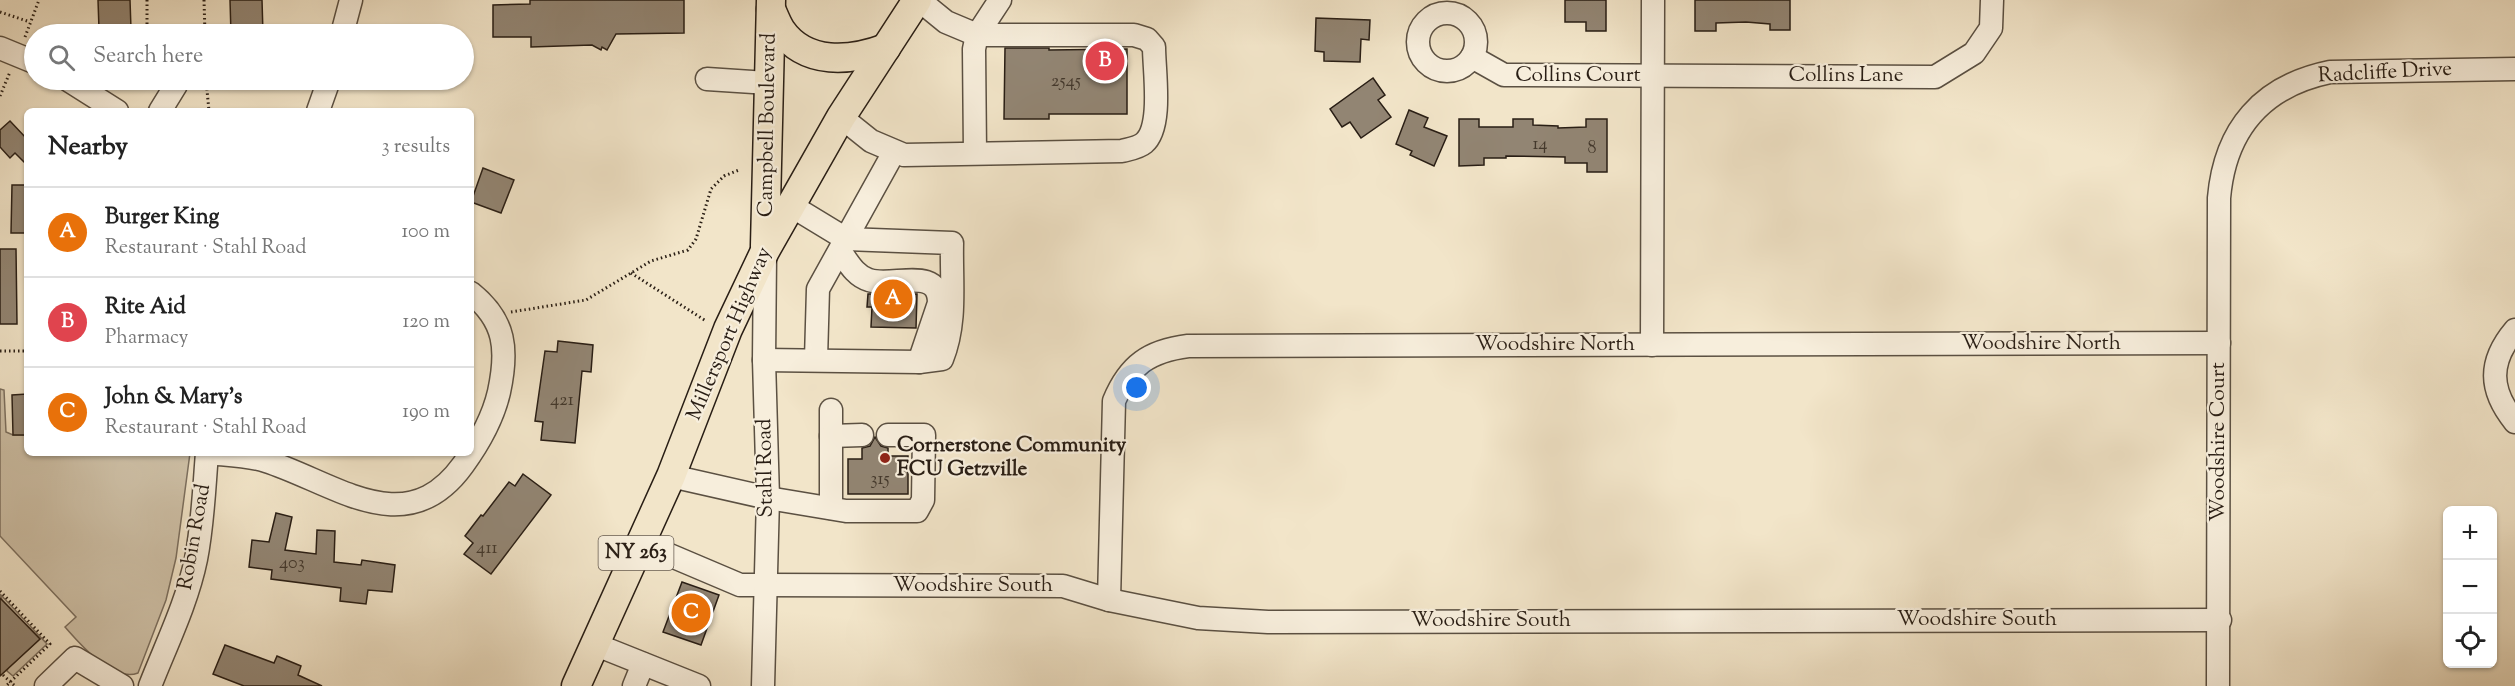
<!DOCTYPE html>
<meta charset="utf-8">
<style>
body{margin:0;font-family:"Sorts Mill Goudy",serif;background:#f6f6f6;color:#222}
.controls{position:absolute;right:18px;bottom:18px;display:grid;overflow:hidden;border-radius:9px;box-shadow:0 2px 4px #0004}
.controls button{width:54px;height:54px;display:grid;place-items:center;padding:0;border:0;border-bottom:2px solid #e0e0e0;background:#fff;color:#222;font:30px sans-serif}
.you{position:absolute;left:1137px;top:388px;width:21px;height:21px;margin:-15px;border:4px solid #fff;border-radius:50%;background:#1a73e8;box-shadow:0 0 0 9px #1a73e833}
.badge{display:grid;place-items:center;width:39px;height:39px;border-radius:50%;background:#8f2418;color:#fff;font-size:20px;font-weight:700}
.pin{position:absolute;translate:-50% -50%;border:3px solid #fff;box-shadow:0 2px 6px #0006}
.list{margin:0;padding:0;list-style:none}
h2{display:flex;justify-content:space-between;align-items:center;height:78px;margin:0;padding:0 24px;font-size:26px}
h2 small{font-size:20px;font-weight:400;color:#767676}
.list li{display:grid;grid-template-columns:39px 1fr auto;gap:18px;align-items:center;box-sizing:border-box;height:90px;padding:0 24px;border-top:2px solid #e0e0e0}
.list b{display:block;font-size:22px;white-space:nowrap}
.list p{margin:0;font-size:20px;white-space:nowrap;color:#767676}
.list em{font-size:20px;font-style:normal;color:#767676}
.icon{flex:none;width:33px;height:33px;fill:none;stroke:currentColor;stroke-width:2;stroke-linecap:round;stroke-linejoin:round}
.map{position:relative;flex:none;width:2515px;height:686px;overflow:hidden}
.search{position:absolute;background:#fff;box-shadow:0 2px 4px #0004;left:24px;top:24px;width:450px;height:66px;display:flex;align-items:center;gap:15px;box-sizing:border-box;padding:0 21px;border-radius:33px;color:#767676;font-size:22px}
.panel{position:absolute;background:#fff;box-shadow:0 2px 4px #0004;left:24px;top:108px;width:450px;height:348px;border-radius:9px}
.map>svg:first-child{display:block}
.green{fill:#d0c3aa;stroke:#7c7060;stroke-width:1.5}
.building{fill:#928573;stroke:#291e15;stroke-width:1.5}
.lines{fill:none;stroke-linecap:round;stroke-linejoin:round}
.minor-casing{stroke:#5b5042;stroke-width:25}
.major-casing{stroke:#291e15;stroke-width:31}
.path{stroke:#291e15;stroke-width:3;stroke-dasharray:1.5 3;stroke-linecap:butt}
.minor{stroke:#f7eedc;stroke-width:22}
.major{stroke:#f2e5c9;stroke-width:28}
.poi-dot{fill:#8f2418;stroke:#f7eedc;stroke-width:2}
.labels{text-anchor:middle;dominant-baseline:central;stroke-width:4.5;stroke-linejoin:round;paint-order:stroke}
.number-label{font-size:18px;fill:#43382c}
.shield{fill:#f7eedc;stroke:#675c51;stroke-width:1.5}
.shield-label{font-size:20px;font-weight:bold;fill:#291e15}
.street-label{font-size:21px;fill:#291e15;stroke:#f7eedc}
.poi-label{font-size:21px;font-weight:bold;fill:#291e15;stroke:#f7eedc;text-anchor:start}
</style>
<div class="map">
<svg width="2515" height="686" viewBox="0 0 2515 686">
<rect width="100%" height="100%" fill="#f2e5c9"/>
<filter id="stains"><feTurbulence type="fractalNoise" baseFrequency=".00333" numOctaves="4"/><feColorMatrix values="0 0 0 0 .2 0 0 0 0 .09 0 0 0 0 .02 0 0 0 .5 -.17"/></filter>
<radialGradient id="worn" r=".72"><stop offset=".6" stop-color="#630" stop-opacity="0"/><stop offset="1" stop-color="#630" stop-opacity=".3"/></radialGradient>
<g class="green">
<path d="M0,389l4,1 2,42 7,3h12l2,18h163l-14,105 -10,42 -28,73c-25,10 -58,-29 -73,-46l11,-10 -76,-81z"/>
<polygon points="0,594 47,644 13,676 7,671 8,668 40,639 2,600"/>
</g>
<g class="building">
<polygon points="98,0 130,0 131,29 99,29"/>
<polygon points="230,0 262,0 263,34 231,34"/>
<polygon points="530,0 684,0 684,33 616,34 607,50 602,47 601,50 592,45 531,47 531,37 493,37 493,5 530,4"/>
<polygon points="1565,0 1606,0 1606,31 1586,31 1586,22 1565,22"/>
<polygon points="1695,0 1790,0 1790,30 1770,30 1770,24 1746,22 1716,23 1716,31 1695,31"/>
<polygon points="1316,18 1370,20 1369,40 1361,39 1360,62 1324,61 1324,52 1315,51"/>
<polygon points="1005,48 1049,48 1049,50 1127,49 1127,114 1049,114 1049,119 1004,119"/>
<polygon points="1373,78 1385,95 1378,100 1391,117 1361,138 1350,122 1342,127 1330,109"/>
<polygon points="1409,110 1428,118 1424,127 1447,136 1434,166 1410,155 1412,151 1396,144"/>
<polygon points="1459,119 1479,119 1479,127 1513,127 1513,119 1533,119 1533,125 1558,126 1558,128 1586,127 1586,119 1607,119 1607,172 1587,172 1587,163 1565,163 1565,157 1506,156 1506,158 1484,158 1484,165 1459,166"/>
<polygon points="10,121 27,139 27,165 15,153 10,158 0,147 0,130"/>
<polygon points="483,168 514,180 501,213 471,202"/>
<polygon points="12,185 27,185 27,233 11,233"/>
<polygon points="0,249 16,249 17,324 0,324"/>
<polygon points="868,294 917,294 916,328 871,327 872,307 867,307"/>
<polygon points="558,341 593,345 591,372 582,371 575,443 541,440 543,422 535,421 545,351 557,352"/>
<polygon points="27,394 27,435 13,435 12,395"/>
<polygon points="875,437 881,446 888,448 888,456 908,456 908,494 848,494 848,459 862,459 862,448 870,446"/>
<polygon points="523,474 551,495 491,574 464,554 473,543 465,536 481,515 483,516 509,482 515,486"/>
<polygon points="276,513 292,517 285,550 316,554 317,530 335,531 334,562 361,565 362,560 395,565 392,592 368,590 366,604 340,601 341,588 271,579 272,570 249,567 252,540 269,542"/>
<polygon points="682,582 719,595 701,645 663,632"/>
<polygon points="0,598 40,639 0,676"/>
<polygon points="225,645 274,663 277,656 301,666 298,675 322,686 244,686 213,674"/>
</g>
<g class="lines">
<g class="minor-casing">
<g id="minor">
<circle cx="1447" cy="42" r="29"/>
<polyline points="342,34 351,0"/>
<polyline points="0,48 34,62"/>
<polyline points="1472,57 1504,75 1935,77 1974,53 1991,28 1992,0"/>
<polyline points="707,79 769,83"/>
<polyline points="68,80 117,111"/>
<polyline points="160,111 176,85"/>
<polyline points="318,111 329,80"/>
<path d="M841,117l30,24 33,14 218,-4c7,-2 16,-3 22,-8 19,-16 10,-72 10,-96l-7,-8 -13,-4h-157l-31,-13 -27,-22"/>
<polyline points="975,153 974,49 977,35 1000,0"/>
<path d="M840,251c8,11 15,25 29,29 23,8 70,-15 70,23l-20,59"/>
<path d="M2515,330c-27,32 -26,60 0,92"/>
<polyline points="1652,345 1653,0"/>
<polyline points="816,359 818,289 894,152"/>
<path d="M764,360l155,2 23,-3c15,-37 9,-77 10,-116l-106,-4 -56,-34"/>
<polyline points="831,410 831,508"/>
<polyline points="831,436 862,435"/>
<path d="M207,453c20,2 40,2 59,8 69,22 140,83 197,4 16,-22 30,-47 36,-73 9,-42 7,-71 -28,-99"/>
<polyline points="671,476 768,498 846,511 917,511 923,500 924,435 888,435"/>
<polyline points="641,543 740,585 1063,586 1109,600 1198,618 1268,622 2220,620"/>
<path d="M1109,600l5,-199c15,-36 35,-50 74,-55l1031,-3"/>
<polyline points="594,644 699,686"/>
<polyline points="46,686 75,658 122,686"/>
<path d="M150,686c16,-41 37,-83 46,-127 7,-35 8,-70 11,-106"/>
<polyline points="634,686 643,664"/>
<polyline points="763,686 768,498 764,360 765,256"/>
<path d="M2218,686l1,-488c6,-69 43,-112 111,-126l185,-3"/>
</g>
</g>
<g class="major-casing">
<g id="major">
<path d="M771,9c3,7 6,15 10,21 25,36 70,31 105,18"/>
<polyline points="765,246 771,0"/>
<polyline points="576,686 671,476 728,329 765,251 841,117 917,0"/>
</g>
</g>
<g class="path">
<polyline points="147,0 147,34"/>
<polyline points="204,0 205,34"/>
<polyline points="0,12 30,22"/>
<polyline points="25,37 39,0"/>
<polyline points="148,80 148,84"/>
<polyline points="206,80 209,111"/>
<polyline points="0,96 10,72"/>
<polyline points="631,273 706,321"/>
<polyline points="511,312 586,300 651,261 688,250 696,239 711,189 724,176 739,170"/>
<polyline points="0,351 27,351"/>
<polyline points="0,591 50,644 6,686"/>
<polyline points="3,675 15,686"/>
</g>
<use href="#minor" class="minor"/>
<use href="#major" class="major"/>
</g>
<circle class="poi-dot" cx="885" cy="458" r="6"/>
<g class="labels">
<g class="number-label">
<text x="1066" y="82">2545</text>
<text x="1540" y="145">14</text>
<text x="1592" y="149">8</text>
<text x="562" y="401">421</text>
<text x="880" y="480">315</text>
<text x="487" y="549">411</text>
<text x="292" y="564">403</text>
</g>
<rect class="shield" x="598.5" y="536" width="75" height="34" rx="4.5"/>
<g class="shield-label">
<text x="636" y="553">NY 263</text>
</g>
<g class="street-label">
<text transform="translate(2385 73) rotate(-3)">Radcliffe Drive</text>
<text x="1578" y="76">Collins Court</text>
<text x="1846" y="76">Collins Lane</text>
<text transform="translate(768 125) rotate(-89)">Campbell Boulevard</text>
<text transform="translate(730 334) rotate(-67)">Millersport Highway</text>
<text x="2041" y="344">Woodshire North</text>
<text x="1555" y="345">Woodshire North</text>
<text transform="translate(2219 442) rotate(-90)">Woodshire Court</text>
<text transform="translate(766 468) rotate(-91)">Stahl Road</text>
<text transform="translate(195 537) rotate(-80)">Robin Road</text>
<text x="973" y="586">Woodshire South</text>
<text x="1977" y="620">Woodshire South</text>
<text x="1491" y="621">Woodshire South</text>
</g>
<g class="poi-label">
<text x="897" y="446">Cornerstone Community<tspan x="897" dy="24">FCU Getzville</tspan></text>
</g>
</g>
<rect width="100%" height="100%" filter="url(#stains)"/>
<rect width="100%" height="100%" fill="url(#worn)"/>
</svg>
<div class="controls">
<button>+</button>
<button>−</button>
<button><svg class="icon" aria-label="locate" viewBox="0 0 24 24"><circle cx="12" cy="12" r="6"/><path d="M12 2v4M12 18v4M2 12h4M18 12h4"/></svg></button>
</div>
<div class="you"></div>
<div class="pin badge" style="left:893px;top:299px;background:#e8710a">A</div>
<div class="pin badge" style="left:1105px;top:61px;background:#e0444e">B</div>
<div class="pin badge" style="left:691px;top:613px;background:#e8710a">C</div>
<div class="search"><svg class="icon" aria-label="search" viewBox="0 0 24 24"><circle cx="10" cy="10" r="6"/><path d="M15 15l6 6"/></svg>Search here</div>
<section class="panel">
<h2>Nearby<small>3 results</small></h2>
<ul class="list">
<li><span class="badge" style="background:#e8710a">A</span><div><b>Burger King</b><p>Restaurant · Stahl Road</p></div><em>100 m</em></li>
<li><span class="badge" style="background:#e0444e">B</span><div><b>Rite Aid</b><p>Pharmacy</p></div><em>120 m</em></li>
<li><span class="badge" style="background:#e8710a">C</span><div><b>John &amp; Mary's</b><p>Restaurant · Stahl Road</p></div><em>190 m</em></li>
</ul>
</section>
</div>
